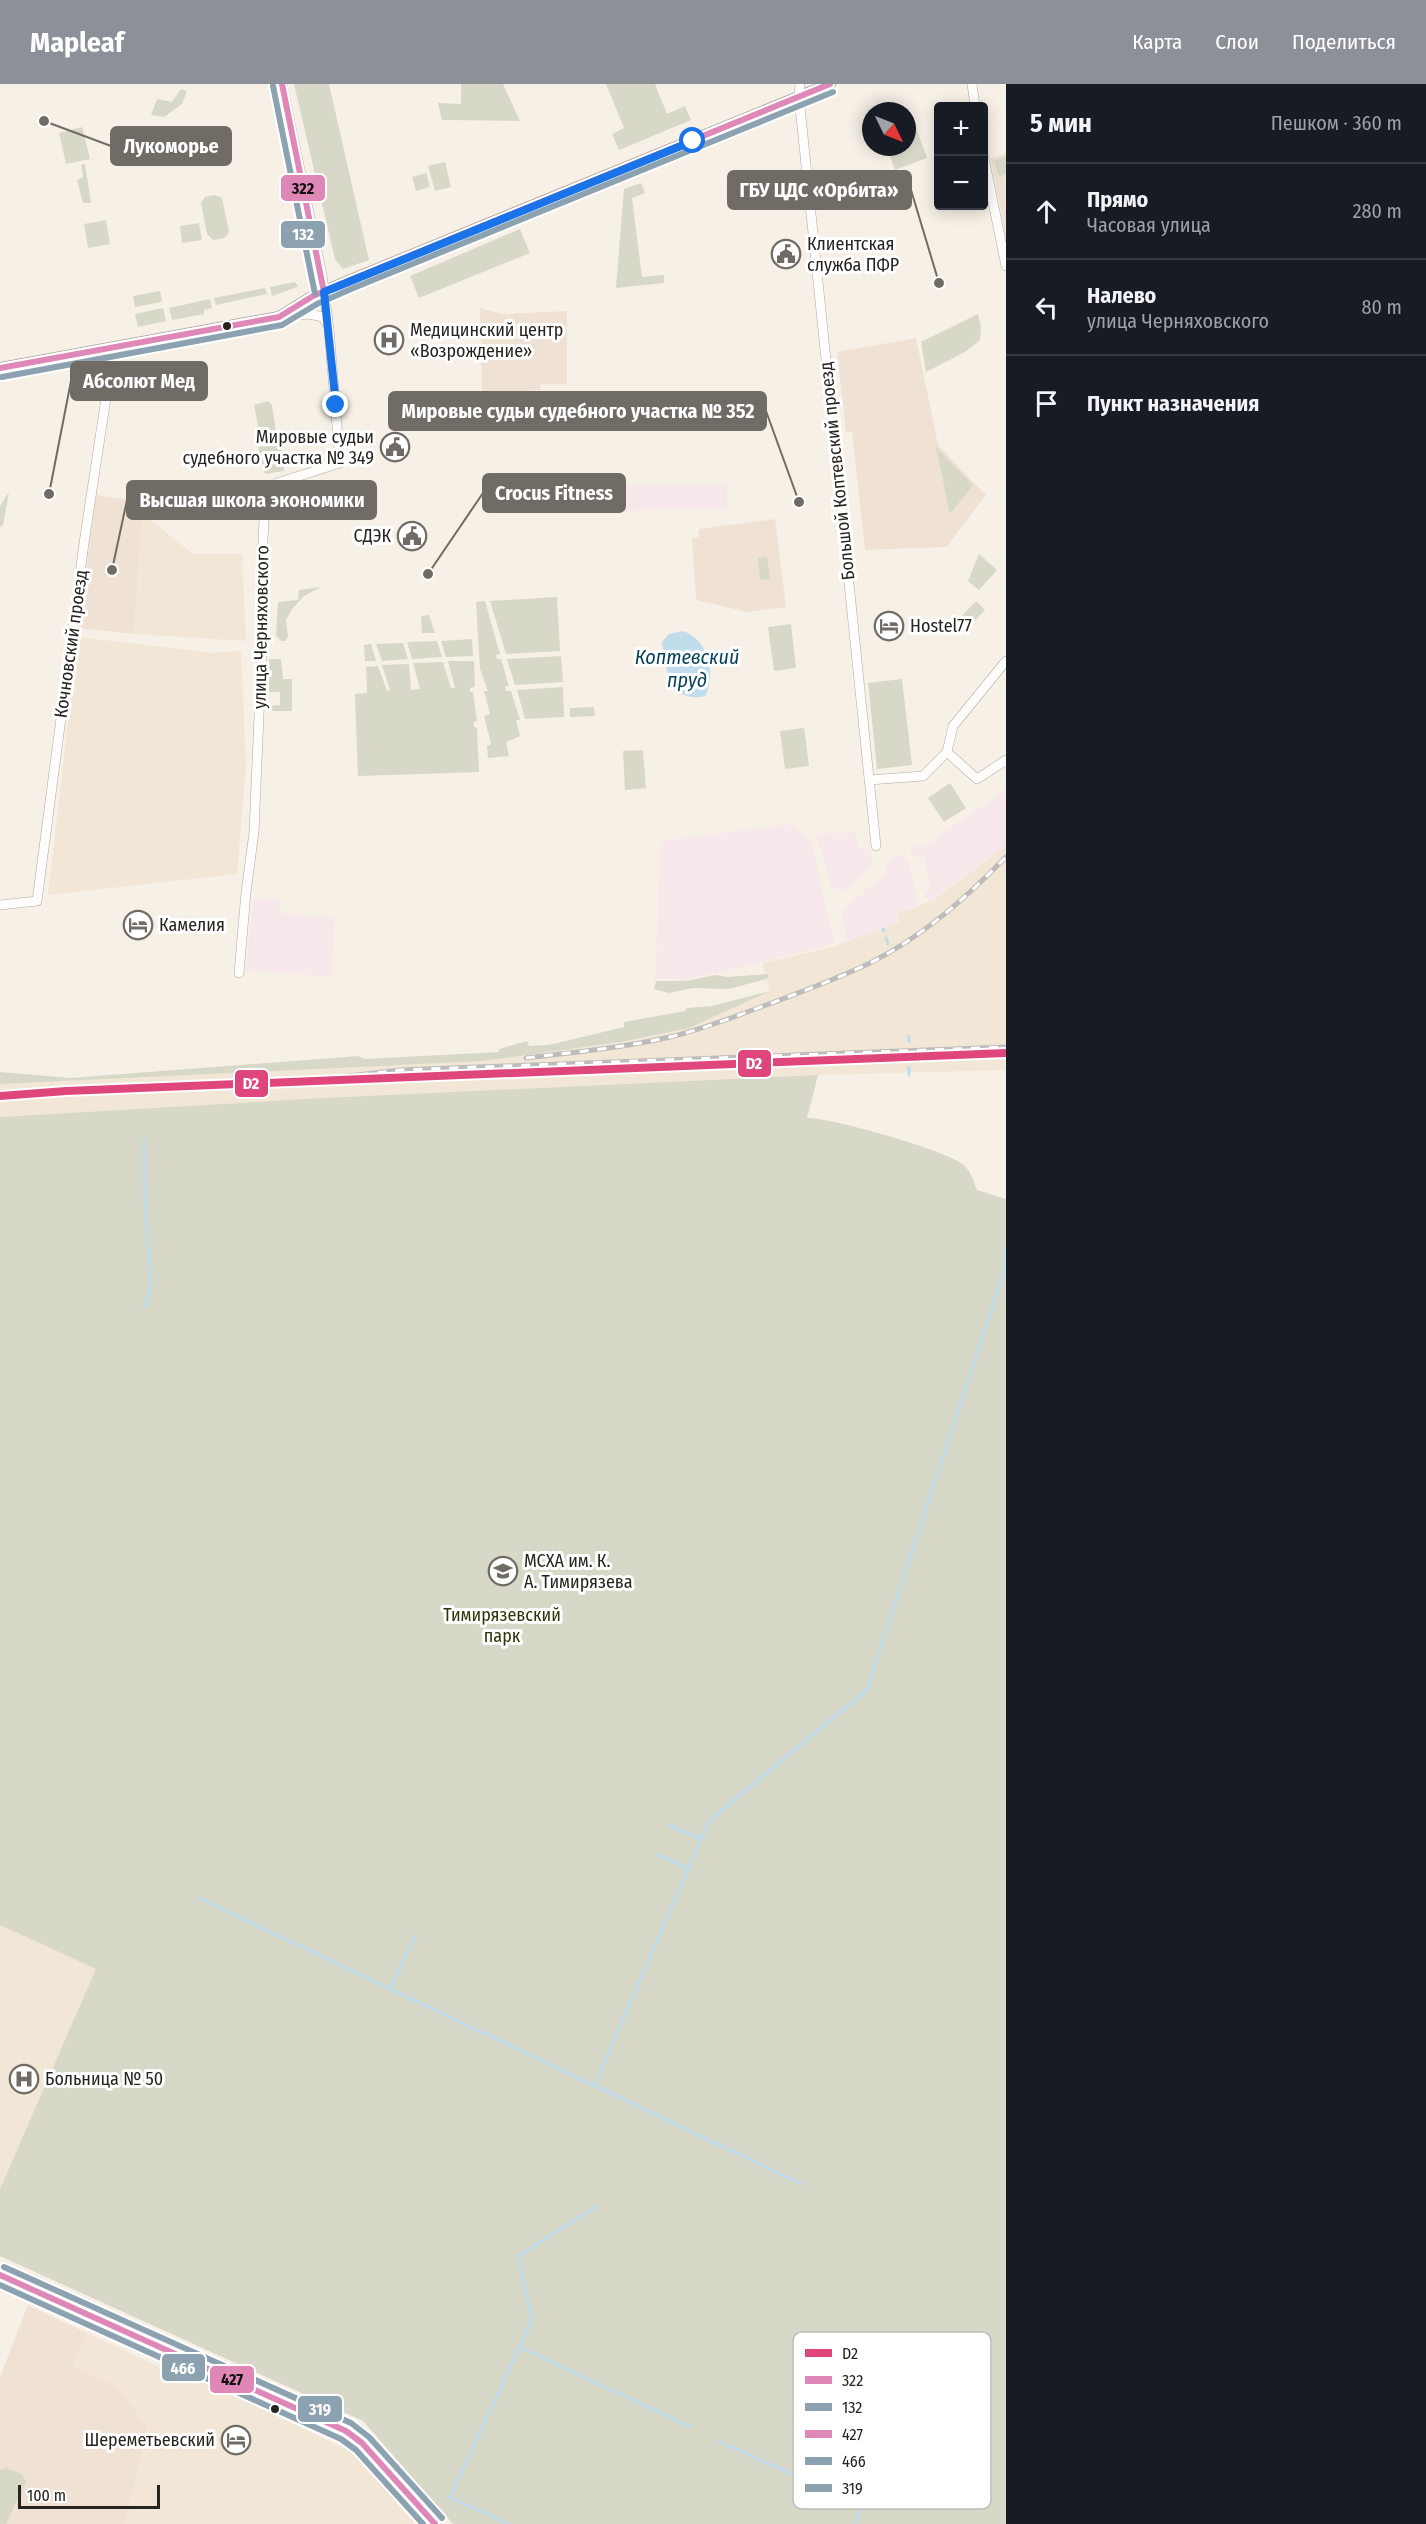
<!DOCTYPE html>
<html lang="ru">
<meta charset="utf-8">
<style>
body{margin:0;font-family:"Fira Sans Condensed",sans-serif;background:#242831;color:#f1f3f6}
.controls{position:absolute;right:18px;top:18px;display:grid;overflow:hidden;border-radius:6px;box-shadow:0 3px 15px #0003}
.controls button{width:54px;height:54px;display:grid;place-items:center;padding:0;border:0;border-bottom:2px solid #363941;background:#171b24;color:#f1f3f6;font:30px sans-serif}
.compass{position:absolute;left:862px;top:18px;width:54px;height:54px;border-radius:50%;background:#171b24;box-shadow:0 3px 15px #0003;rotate:133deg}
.scale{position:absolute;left:18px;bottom:15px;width:142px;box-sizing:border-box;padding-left:6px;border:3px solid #27231d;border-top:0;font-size:16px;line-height:21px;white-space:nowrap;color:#27231d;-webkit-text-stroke:4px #fff;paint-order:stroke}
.stop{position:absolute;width:18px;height:18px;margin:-14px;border:4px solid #1a73e8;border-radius:50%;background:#fff}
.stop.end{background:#1a73e8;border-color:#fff;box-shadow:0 2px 6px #0008}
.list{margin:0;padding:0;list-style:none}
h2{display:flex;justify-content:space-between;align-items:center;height:78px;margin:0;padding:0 24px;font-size:26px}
h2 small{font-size:20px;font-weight:400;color:#9ea1a6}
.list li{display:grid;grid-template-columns:39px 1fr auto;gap:18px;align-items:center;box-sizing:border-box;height:96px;padding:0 24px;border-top:2px solid #363941}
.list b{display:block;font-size:22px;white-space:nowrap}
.list p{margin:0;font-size:20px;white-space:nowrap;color:#9ea1a6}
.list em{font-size:20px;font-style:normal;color:#9ea1a6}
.icon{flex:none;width:33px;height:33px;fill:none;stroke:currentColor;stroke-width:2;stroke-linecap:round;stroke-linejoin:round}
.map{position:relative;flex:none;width:1006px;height:2440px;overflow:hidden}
header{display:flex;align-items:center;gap:36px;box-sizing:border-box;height:84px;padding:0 30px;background:#8c9099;color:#fff}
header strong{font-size:28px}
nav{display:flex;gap:33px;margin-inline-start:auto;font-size:21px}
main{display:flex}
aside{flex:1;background:#171b24}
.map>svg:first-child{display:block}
.built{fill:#f2e6d6}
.industrial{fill:#f7e8ec}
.education{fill:#efe2d5}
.green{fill:#d7d8c7}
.water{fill:#c1ddec}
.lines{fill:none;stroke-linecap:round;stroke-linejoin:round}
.stream{stroke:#c1ddec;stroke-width:3}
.minor-casing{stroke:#afaaa3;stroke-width:10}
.tertiary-casing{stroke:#afaaa3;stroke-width:12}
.minor{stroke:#fefdfb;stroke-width:9}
.tertiary{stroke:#fefdfb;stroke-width:10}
.rail-casing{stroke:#bdbcba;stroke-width:5}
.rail{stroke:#fff;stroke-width:3;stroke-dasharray:9;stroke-linecap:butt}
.bus-1-casing{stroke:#fff;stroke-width:10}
.bus-2-casing{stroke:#fff;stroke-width:10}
.bus-3-casing{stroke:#fff;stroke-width:10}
.bus-4-casing{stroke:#fff;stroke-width:10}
.bus-5-casing{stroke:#fff;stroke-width:10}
.bus-1{stroke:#df88b7;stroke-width:6}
.bus-2{stroke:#8ca2b0;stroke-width:6}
.bus-3{stroke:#df88b7;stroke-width:6}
.bus-4{stroke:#8ca2b0;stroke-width:6}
.bus-5{stroke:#8ca2b0;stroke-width:6}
.rail-1-casing{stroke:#fff;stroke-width:12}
.rail-1{stroke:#df477c;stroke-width:8}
.route{stroke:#1a73e8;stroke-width:8}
.bus-dot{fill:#27231d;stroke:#fff;stroke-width:2}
.labels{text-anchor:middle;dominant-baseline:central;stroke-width:6;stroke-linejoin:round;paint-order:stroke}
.poi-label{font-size:18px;fill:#27231d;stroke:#fff;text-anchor:start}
.street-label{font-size:18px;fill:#27231d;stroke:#fff}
.park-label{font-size:18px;fill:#2a3709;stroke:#fff}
.water-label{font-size:20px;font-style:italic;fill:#08425a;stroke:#fff}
.key{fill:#fff;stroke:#bebdbb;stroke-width:1.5}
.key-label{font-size:16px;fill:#27231d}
.leader{fill:none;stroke:#706b64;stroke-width:2}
.callout-dot{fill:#706b64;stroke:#fff;stroke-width:2}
.callout{fill:#706b64;stroke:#706b64;stroke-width:2}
.callout-label{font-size:20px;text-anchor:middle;font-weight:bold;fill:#fff}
.line-badge{stroke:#fff;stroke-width:2}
.badge-label{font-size:16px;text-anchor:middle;font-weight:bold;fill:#fff}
.pale-badge-label{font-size:16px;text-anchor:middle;font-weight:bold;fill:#111}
</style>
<header>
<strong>Mapleaf</strong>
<nav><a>Карта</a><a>Слои</a><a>Поделиться</a></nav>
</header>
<main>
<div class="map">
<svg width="1006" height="2440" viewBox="0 0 1006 2440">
<rect width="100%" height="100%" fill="#f7f0e7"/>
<g class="built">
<polygon points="142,429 193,470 242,470 246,557 134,550"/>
<polygon points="78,553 214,569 241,567 246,681 237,790 48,811"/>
<polygon points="1006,761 1006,986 818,991 322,1014 0,1033 0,1000 222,989 552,967 620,958 770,907 762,879 833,863 899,838 896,829 934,816"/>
<polygon points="0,1841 97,1885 0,2105"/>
<polygon points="87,2249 196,2300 207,2299 354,2369 415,2440 125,2440 148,2344 73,2282"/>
</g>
<g class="industrial">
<polygon points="621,400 727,400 727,425 665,424 624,428"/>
<polygon points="1006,706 1006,761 975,786 929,818 924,810 930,806 925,773 911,771 911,763 927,761"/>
<polygon points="790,740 811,757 835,860 686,896 655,895 661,757"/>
<polygon points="855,748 860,765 870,765 873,781 847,805 838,809 837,803 832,805 816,750"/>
<polygon points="899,772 907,776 918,814 914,816 916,824 897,829 900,838 847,857 841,828 888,788 884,782"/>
<polygon points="253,814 281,816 280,829 335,834 331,893 246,886"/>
</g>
<g class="education">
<polygon points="1006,69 1006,155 991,75"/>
<polygon points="480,224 502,230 567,227 567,300 540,300 541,306 482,309"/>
<polygon points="916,254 938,361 986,411 946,463 865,466 852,348 846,348 837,268"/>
<polygon points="96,411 129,416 142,429 134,550 79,544"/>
<polygon points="775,435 786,523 747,528 696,516 692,454 699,453 699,445"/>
<polygon points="28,2221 87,2249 73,2282 117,2303 148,2344 125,2440 0,2440 0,2293"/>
</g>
<g class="green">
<polygon points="294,0 329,0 369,176 343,185 335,175"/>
<polygon points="461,0 503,0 520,37 442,36 438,19 461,20"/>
<polygon points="606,0 655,0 667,30 685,22 691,36 619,66 612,50 624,44"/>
<polygon points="181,5 187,7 182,20 164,33 151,31 157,15 172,18"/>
<polygon points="914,38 927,74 895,86 887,63 907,63 907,40"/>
<polygon points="82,43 90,75 66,80 59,49"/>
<polygon points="1006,72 1006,90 999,93 994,77"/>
<polygon points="445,78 451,103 435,107 428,82"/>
<polygon points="85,80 91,119 83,119 77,96 83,93 81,81"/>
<polygon points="426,89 430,103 416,107 412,93"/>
<polygon points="641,99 645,109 632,114 642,193 664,191 664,199 616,204 624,105"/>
<polygon points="214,111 222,114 229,148 225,154 213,156 207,150 201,119 205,113"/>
<polygon points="106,136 110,160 88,164 84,140"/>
<polygon points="199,139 202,156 182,159 180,142"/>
<polygon points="520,145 530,169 419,214 410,192"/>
<polygon points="295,198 298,202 297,203 272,212 270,203"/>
<polygon points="265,204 267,210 216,221 214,214"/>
<polygon points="160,207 162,218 135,223 133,212"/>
<polygon points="210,215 212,224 204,226 204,230 172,236 169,224"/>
<polygon points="163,224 166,237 138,243 135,230"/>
<polygon points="978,230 981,243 980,256 965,268 926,288 921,258"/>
<polygon points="268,317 272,321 277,354 261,358 254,321"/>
<polygon points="282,361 284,387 265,390 258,363"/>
<polygon points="936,363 973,401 950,430"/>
<polygon points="9,408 3,441 0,443 0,422"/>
<polygon points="979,470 997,486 979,506 968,497"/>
<polygon points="767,473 770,495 760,496 758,474"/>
<polygon points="321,503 304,512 292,525 286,536 288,553 285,557 281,557 276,551 278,518 298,516 299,506"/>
<polygon points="557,513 560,567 506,570 490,517"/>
<polygon points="485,517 500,570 496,571 497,575 501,575 509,602 505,602 506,607 511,607 520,636 516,636 520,652 506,658 509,672 488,674 487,662 491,660 484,632 490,630 484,607 488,607 480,585 476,518"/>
<polygon points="976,517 985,526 967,545 958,536"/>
<polygon points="429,531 435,549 422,549 421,532"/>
<polygon points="791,540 796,584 774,587 768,543"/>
<polygon points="472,555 473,572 446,573 441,557"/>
<polygon points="437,557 442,573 412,575 407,558"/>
<polygon points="403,559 408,575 382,577 376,560"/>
<polygon points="371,560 376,577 365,577 364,561"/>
<polygon points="561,572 563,598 515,601 507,575"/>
<polygon points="269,575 281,575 283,595 292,595 292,627 268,627 268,622 280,621 280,608 269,608"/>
<polygon points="448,577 474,577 475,603 470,604 470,608 473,608 477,637 474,638 474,643 477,644 479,688 358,692 355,610 367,609 366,583 378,582 387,607 390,606 382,581 409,580 411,606 420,605 413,579 443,578 451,604 455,604"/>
<polygon points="902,595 912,681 877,685 868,599"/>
<polygon points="563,603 564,633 525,635 517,606"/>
<polygon points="594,623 595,632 570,633 570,624"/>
<polygon points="804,644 809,682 785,685 780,647"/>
<polygon points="643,666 646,704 625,706 623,667"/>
<polygon points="950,699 966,724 944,738 928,714"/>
<polygon points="767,890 769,892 766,895 729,905 693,904 669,909 654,905 656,897 686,897 716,891 728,893"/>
<polygon points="770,907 689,944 620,958 482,977 0,1000 0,988 71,994 358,972 365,975 499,968 499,965 527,957 529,962 549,961 624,943 624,938 685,927 687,924 712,922"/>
<path d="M818,991l-11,43c23,-1 141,33 157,47 7,7 10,17 13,25l29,9v1325h-553l-90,-103 -363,-165v-67l96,-220 -96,-44v-808l322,-19z"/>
<polygon points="6,2384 22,2390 26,2397 6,2440 0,2440 0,2386"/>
</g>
<path class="water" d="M683,547c24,7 34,43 22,65 -35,8 -40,-27 -43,-54l7,-8z"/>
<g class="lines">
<g class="stream">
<polyline points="883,845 884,847"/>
<polyline points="886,854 888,860"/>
<polyline points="909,952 909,957"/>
<polyline points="909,991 909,983"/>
<polyline points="144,1056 145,1120 151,1203 145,1222"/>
<polyline points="878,1570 1004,1188 1006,1164"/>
<polyline points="670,1742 701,1755"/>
<polyline points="658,1771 688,1784"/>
<polyline points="199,1814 802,2100"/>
<polyline points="390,1905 415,1852"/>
<polyline points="594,2002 709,1737 868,1605 877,1574"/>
<polyline points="519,2263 691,2343"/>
<polyline points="719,2357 862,2422"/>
<polyline points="508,2440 450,2413 532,2236 518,2172 597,2122"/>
<polyline points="854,2440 926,2285"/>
</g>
<g class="minor-casing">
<g id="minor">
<polyline points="800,0 799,13 876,762"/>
<polyline points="972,0 975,22"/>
<polyline points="984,74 1006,182"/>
<polyline points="281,233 309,230 323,233 328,241"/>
<polyline points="947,668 953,642 1006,577"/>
<polyline points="947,668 977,695 1006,676"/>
<polyline points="869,696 923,692 947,668"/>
<polyline points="0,821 37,817 84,459 106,314 108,265"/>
<polyline points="239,889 246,808 254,748 262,562 261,499 265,414 277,399 340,379 329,245 322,191 282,0"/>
<polyline points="0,2191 199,2279 346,2347 362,2359 435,2440"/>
</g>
</g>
<g class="tertiary-casing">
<polyline id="tertiary" points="0,284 279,233 313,212 348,197 830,0"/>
</g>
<use href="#minor" class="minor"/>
<use href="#tertiary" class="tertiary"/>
<g class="rail-casing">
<g id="rail">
<path d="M526,974c48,-6 96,-10 144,-21 34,-8 66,-21 99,-33 34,-13 68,-25 101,-41 52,-26 96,-65 136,-106"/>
<polyline points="306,997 400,986 1006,963"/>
</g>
</g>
<use href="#rail" class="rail"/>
<g class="bus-1-casing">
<g id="bus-1">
<polyline points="282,0 324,208"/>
<polyline points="0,284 279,233 313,212 348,197 830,0"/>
</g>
</g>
<g class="bus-2-casing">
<g id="bus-2">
<polyline points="273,2 315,210"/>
<polyline points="2,293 282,241 317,220 351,205 833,8"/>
</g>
</g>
<g class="bus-3-casing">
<polyline id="bus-3" points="0,2191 346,2347 362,2359 435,2440"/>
</g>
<g class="bus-4-casing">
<polyline id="bus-4" points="0,2201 341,2355 356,2366 423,2440"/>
</g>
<g class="bus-5-casing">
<polyline id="bus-5" points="4,2183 351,2339 369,2353 442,2434"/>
</g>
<use href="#bus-1" class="bus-1"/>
<use href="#bus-2" class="bus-2"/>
<use href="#bus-3" class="bus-3"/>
<use href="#bus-4" class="bus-4"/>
<use href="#bus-5" class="bus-5"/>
<g class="rail-1-casing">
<polyline id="rail-1" points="0,1012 66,1007 1006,969"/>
</g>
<use href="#rail-1" class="rail-1"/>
</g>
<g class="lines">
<polyline class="route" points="336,321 324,208 693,57"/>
</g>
<defs>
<g id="civic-ring" transform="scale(1.5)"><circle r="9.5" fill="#fff" stroke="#706b64" stroke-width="1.5"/><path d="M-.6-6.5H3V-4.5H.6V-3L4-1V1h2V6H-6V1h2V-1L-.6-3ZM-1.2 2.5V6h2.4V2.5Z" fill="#706b64"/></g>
<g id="hospital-ring" transform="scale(1.5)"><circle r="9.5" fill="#fff" stroke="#706b64" stroke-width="1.5"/><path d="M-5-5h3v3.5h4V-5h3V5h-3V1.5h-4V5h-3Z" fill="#706b64"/></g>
<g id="hotel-ring" transform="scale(1.5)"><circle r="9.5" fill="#fff" stroke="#706b64" stroke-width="1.5"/><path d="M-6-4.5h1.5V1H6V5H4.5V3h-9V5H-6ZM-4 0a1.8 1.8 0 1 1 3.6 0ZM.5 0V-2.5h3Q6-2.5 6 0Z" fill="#706b64"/></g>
<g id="university-ring" transform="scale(1.5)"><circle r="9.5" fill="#fff" stroke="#706b64" stroke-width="1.5"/><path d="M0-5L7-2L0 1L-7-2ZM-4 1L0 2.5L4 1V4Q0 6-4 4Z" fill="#706b64"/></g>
</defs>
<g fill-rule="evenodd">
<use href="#civic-ring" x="786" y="170"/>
<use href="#hospital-ring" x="389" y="256"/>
<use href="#civic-ring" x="395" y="363"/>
<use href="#civic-ring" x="412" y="452"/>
<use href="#hotel-ring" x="889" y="542"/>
<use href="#hotel-ring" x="138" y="841"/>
<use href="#university-ring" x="503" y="1487"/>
<use href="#hospital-ring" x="24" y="1995"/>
<use href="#hotel-ring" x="236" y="2356"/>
</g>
<g class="bus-dot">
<circle cx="227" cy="242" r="5"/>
<circle cx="275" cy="2325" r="5"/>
</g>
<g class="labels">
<g class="poi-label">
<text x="807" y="160">Клиентская<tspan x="807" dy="21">служба ПФР</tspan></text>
<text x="410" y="246">Медицинский центр<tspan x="410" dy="21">«Возрождение»</tspan></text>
<text x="374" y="353" text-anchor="end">Мировые судьи<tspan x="374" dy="21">судебного участка № 349</tspan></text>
<text x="391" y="452" text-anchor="end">СДЭК</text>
<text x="910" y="542">Hostel77</text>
<text x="159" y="841">Камелия</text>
<text x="524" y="1477">МСХА им. К.<tspan x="524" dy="21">А. Тимирязева</tspan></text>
<text x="45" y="1995">Больница № 50</text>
<text x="215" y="2356" text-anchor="end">Шереметьевский</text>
</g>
<g class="street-label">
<text transform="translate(837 387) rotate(-96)">Большой Коптевский проезд</text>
<text transform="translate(261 543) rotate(-89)">улица Черняховского</text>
<text transform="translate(71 560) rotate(-82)">Кочновский проезд</text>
</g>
<g class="park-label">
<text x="502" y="1531">Тимирязевский<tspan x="502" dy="21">парк</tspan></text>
</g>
<g class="water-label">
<text x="687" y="573">Коптевский<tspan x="687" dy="23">пруд</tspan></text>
</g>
</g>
<rect x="793" y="2248" width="198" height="177" rx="9" class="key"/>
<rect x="805" y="2265" width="27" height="8" fill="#df477c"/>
<rect x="805" y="2292" width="27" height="8" fill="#df88b7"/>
<rect x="805" y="2319" width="27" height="8" fill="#8ca2b0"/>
<rect x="805" y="2346" width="27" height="8" fill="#df88b7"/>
<rect x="805" y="2373" width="27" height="8" fill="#8ca2b0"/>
<rect x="805" y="2400" width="27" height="8" fill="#8ca2b0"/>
<g class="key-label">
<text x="842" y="2275">D2</text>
<text x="842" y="2302">322</text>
<text x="842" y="2329">132</text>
<text x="842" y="2356">427</text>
<text x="842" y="2383">466</text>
<text x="842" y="2410">319</text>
</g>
<path class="leader" d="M44 37L111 62M939 199L911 106M49 410L71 297M799 418L766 327M428 490L483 409M112 486L127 416"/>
<g class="callout-dot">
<circle cx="44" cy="37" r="6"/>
<circle cx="939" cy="199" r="6"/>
<circle cx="49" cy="410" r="6"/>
<circle cx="799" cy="418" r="6"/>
<circle cx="428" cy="490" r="6"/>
<circle cx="112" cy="486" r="6"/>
</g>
<g class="callout">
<rect x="111" y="43" width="120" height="38" rx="6"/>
<rect x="728" y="87" width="183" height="38" rx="6"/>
<rect x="71" y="278" width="136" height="38" rx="6"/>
<rect x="389" y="308" width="377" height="38" rx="6"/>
<rect x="483" y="390" width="142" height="38" rx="6"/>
<rect x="127" y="397" width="249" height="38" rx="6"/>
</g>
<g class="callout-label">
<text x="171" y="69">Лукоморье</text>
<text x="819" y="113">ГБУ ЦДС «Орбита»</text>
<text x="139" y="304">Абсолют Мед</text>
<text x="578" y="334">Мировые судьи судебного участка № 352</text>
<text x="554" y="416">Crocus Fitness</text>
<text x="252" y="423">Высшая школа экономики</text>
</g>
<g class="line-badge">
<rect x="280" y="90" width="46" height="28" rx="6" fill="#df88b7"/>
<rect x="280" y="136" width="46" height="29" rx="6" fill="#8ca2b0"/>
<rect x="737" y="965" width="35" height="29" rx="6" fill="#df477c"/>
<rect x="234" y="985" width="35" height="29" rx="6" fill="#df477c"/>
<rect x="161" y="2269" width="45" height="29" rx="6" fill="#8ca2b0"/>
<rect x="209" y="2281" width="46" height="29" rx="6" fill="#df88b7"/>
<rect x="297" y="2311" width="46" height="28" rx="6" fill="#8ca2b0"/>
</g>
<g class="badge-label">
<text x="303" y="156">132</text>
<text x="754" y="985">D2</text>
<text x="251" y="1005">D2</text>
<text x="183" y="2290">466</text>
<text x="320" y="2331">319</text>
</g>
<g class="pale-badge-label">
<text x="303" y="110">322</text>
<text x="232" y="2301">427</text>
</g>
</svg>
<div class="controls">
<button>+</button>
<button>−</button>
</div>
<svg class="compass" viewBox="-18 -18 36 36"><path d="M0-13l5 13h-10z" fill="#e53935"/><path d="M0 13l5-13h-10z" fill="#9ea1a6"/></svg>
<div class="scale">100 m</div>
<div class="stop" style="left:693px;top:57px"></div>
<div class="stop end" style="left:336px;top:321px"></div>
</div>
<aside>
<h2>5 мин<small>Пешком · 360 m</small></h2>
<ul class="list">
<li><svg class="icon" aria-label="ahead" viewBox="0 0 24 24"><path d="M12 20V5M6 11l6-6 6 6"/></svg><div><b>Прямо</b><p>Часовая улица</p></div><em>280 m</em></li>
<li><svg class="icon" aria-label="left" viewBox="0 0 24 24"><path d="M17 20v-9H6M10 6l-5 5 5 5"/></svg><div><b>Налево</b><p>улица Черняховского</p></div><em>80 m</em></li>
<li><svg class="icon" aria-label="arrive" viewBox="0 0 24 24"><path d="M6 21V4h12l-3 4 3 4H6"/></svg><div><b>Пункт назначения</b></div></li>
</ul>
</aside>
</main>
